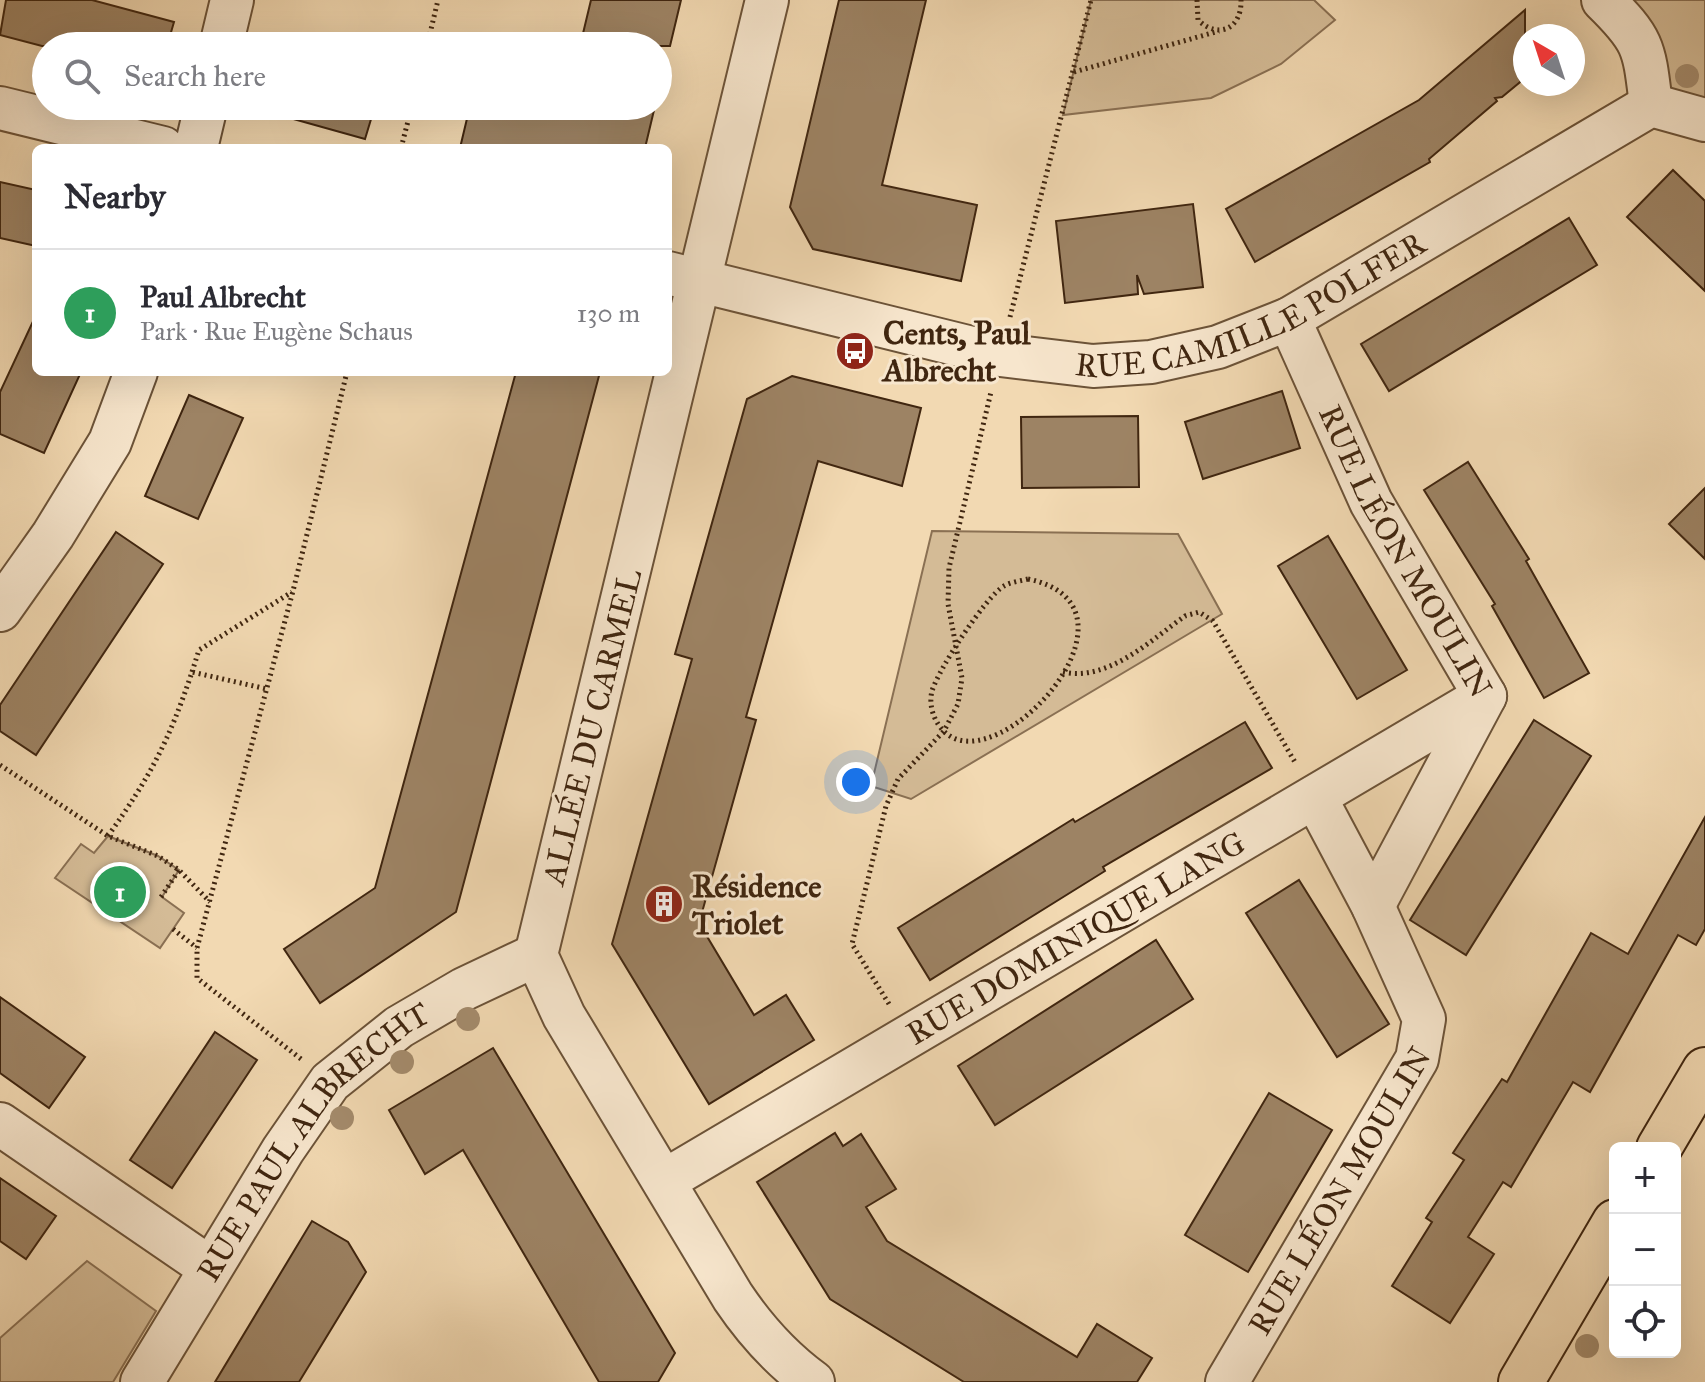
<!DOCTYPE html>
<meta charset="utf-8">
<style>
body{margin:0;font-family:"IM FELL Great Primer",serif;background:#f2f2f3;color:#2b2b33}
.controls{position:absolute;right:24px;bottom:24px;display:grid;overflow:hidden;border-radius:12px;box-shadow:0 8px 32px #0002}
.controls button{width:72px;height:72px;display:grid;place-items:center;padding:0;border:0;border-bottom:2px solid #e1e1e2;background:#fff;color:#2b2b33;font:40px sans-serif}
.compass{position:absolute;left:1513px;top:24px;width:72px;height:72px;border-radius:50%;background:#fff;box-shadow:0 8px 32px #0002;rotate:321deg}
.you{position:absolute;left:856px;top:782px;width:28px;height:28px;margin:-20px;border:6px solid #fff;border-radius:50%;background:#1a73e8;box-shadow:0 0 0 12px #1a73e833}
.badge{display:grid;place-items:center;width:52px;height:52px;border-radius:50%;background:#8f2418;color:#fff;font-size:26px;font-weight:700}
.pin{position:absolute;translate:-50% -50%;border:4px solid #fff;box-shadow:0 2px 8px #0006}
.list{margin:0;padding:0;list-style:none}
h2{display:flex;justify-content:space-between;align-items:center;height:104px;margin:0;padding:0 32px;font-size:34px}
h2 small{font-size:26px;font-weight:400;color:#7c7c81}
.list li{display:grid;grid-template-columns:52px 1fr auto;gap:24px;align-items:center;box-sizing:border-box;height:128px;padding:0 32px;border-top:2px solid #e1e1e2}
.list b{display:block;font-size:30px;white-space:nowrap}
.list p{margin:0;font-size:26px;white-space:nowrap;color:#7c7c81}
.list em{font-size:26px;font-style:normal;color:#7c7c81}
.icon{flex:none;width:44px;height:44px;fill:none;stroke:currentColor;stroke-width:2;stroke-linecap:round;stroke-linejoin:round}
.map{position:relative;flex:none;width:1705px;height:1382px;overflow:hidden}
.search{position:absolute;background:#fff;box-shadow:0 8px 32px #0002;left:32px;top:32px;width:640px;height:88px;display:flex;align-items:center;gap:20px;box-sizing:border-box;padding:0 28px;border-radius:44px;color:#7c7c81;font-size:30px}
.panel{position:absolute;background:#fff;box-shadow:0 8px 32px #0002;left:32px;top:144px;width:640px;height:232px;border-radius:12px}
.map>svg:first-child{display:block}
.green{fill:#d4bb96;stroke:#8a7053;stroke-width:2}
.building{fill:#9d8364;stroke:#402610;stroke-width:2}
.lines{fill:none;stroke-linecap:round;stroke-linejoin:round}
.street-casing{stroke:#6c5338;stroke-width:46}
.primary-casing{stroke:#402610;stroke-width:48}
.path{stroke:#402610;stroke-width:5;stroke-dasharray:2 4;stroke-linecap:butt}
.street{stroke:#f7e6cd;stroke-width:42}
.primary{stroke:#f2d9b2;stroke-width:44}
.tree{fill:#a48b6c}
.labels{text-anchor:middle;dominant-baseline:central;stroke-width:6;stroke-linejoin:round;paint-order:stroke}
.street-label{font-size:32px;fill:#402610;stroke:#f7e6cd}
.poi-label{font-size:32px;font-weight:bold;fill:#402610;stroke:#f7e6cd;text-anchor:start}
</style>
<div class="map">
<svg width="1705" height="1382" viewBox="0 0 1705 1382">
<rect width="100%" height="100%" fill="#f2d9b2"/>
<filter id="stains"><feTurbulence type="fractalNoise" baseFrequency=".0025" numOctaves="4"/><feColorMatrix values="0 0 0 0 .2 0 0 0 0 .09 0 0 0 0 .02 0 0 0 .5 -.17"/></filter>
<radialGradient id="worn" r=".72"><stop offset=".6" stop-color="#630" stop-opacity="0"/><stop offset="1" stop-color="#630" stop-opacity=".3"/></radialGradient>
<g class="green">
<polygon points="1091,0 1314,0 1335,20 1281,64 1211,98 1063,115"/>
<polygon points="1623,0 1705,0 1705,103 1685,98 1670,88"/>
<polygon points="932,531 1178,534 1222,614 911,799 871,786"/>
<polygon points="108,836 158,856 179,870 162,897 184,913 160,948 55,878 81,844 94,853"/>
<polygon points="87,1261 156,1311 113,1382 0,1382 0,1338"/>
</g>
<g class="building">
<polygon points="6,0 92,0 174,22 167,46 42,46 0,35"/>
<polygon points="591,0 681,0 670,46 580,46"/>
<polygon points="839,0 926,0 882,185 977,205 961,281 813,249 790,207"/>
<polygon points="1525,10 1525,78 1502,97 1495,98 1497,101 1429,159 1430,162 1255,262 1226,209 1419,100"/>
<polygon points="280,106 375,106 365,139 279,115"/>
<polygon points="470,106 655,106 645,148 460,148"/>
<polygon points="1673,170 1705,201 1705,291 1627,217"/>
<polygon points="0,182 36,190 36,246 0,238"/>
<polygon points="1193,204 1203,287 1144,294 1137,275 1138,294 1065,303 1056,221"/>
<polygon points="1569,218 1597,265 1389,391 1361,344"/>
<polygon points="36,315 36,372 81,372 44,453 0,434 0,392"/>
<polygon points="516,372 600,372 456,912 320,1003 284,949 375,888"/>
<polygon points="792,376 921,408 902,486 818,461 746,717 756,720 699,923 754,1015 786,995 814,1040 709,1104 612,944 692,659 675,654 747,399"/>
<polygon points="1282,391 1300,448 1203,479 1185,422"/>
<polygon points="189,395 243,418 198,519 145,496"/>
<polygon points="1138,416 1139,487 1022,488 1021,417"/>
<polygon points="1468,462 1529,559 1526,561 1589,673 1544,698 1492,606 1495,604 1424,490"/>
<polygon points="1705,488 1705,559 1669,524"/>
<polygon points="116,532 163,564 36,755 0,731 0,705"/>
<polygon points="1328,536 1407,670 1357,699 1278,566"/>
<polygon points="1534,720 1591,756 1466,955 1410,920"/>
<polygon points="1245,722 1272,768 1103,867 1105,871 930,980 898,928 1073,819 1075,822"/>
<polygon points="1705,817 1705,929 1696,945 1678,935 1590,1092 1573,1082 1511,1187 1503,1182 1468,1237 1494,1254 1450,1323 1392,1286 1432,1222 1426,1218 1464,1160 1453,1153 1502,1079 1507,1082 1591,933 1628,954"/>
<polygon points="1299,880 1389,1024 1337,1057 1246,913"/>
<polygon points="1156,940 1193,999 995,1125 958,1066"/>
<polygon points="0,997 85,1057 49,1108 0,1073"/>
<polygon points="215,1032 257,1060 172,1188 130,1160"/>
<polygon points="493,1048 675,1353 658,1382 599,1382 463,1150 425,1174 389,1110"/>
<polygon points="1269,1093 1332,1130 1248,1272 1185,1235"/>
<polygon points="835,1133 843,1146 861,1134 896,1189 866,1207 887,1241 1077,1357 1097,1324 1152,1358 1137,1382 964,1382 830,1299 757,1182"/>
<polygon points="0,1178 56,1216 26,1259 0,1241"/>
<polygon points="312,1221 348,1242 366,1272 299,1382 215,1382"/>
</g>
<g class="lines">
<g class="street-casing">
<g id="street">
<path d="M767,0l-231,955 28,61 169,281c23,34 47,61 80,85"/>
<path d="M1603,0c42,41 41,48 48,105"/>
<polyline points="221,46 232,0"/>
<polyline points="0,108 163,148"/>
<polyline points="196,148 206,106"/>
<path id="s1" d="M668,273l332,82 93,11 58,-4 67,-15 71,-28 362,-214 54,15"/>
<path id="s2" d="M1289,319l82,183 114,194 -112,210"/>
<polyline points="0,610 53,535 110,442 136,372"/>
<polyline points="0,1124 210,1268"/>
<path id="s3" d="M664,1181l821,-485"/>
<path id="s4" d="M142,1382l141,-232 47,-68 69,-55 65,-38 72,-34"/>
<path id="s5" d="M1227,1382l190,-323 7,-40 -51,-113 -58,-109"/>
</g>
</g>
<g class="primary-casing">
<g id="primary">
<polyline points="1659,1148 1705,1070"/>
<polyline points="1521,1382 1615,1222"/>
</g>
</g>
<g class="path">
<path d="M1197,0l1,20c21,20 44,8 43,-20"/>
<polyline points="427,46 438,0"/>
<polyline points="1074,72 1219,31"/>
<polyline points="401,148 412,106"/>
<polyline points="1010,317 1091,0"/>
<path d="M1028,579c120,25 -5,177 -69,161 -20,-5 -32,-30 -27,-49 6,-21 54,-95 72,-105 7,-4 16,-5 24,-7z"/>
<polyline points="192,672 199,650 292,592"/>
<path d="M1063,672c45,10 88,-32 122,-56l14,-4 14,9 83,143"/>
<polyline points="0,765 108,836 158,856 179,870 210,902"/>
<path d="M108,836c42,-59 61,-95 84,-164l75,17"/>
<polyline points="161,897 179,870"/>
<polyline points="173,929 197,948"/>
<polyline points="889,1004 852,944 886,806 898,779 944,731 958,704 962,678 948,604 949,568 991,392"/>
<polyline points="301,1059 197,978 197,948 293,591 347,372"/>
</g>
<use href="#street" class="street"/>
<use href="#primary" class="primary"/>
</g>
<g class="tree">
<circle cx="1687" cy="76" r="12"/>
<circle cx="468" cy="1019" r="12"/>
<circle cx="402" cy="1062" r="12"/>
<circle cx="342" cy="1118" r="12"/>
<circle cx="1587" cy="1346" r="12"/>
</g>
<defs>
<g id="bus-disc" transform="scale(2)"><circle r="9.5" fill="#8f2418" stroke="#f7e6cd"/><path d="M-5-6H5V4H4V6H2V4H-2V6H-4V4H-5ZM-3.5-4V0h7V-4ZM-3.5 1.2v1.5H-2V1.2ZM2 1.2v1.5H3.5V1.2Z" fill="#fff"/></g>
<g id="building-disc" transform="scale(2)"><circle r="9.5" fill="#8f2418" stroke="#f7e6cd"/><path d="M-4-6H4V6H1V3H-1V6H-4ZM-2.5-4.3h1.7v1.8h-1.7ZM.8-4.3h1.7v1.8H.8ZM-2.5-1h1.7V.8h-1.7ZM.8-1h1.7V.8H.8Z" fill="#fff"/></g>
</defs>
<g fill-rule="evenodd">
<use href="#bus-disc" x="855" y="351"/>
<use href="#building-disc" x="664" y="904"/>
</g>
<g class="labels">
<g class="street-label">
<text stroke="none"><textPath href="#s1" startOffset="606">RUE CAMILLE POLFER</textPath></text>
<text stroke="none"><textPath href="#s2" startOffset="260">RUE LÉON MOULIN</textPath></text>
<text transform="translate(592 727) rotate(-76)">ALLÉE DU CARMEL</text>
<text stroke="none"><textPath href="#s3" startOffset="478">RUE DOMINIQUE LANG</textPath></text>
<text stroke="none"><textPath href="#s4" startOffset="298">RUE PAUL ALBRECHT</textPath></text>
<text stroke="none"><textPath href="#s5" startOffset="222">RUE LÉON MOULIN</textPath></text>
</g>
<g class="poi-label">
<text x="883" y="333">Cents, Paul<tspan x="883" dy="37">Albrecht</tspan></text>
<text x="692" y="886">Résidence<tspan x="692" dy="37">Triolet</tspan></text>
</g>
</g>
<rect width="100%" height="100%" filter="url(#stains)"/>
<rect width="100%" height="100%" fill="url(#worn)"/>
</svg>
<div class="controls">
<button>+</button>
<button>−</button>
<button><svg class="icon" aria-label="locate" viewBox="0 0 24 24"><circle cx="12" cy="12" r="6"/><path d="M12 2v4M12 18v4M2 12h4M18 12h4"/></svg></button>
</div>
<svg class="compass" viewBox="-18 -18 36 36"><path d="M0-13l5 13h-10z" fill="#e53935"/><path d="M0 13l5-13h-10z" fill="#7c7c81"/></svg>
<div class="you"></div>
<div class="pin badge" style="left:120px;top:892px;background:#2e9e5b">1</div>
<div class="search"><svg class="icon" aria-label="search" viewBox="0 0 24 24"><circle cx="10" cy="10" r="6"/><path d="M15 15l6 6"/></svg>Search here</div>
<section class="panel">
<h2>Nearby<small></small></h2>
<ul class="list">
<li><span class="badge" style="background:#2e9e5b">1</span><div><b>Paul Albrecht</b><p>Park · Rue Eugène Schaus</p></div><em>130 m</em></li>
</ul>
</section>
</div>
